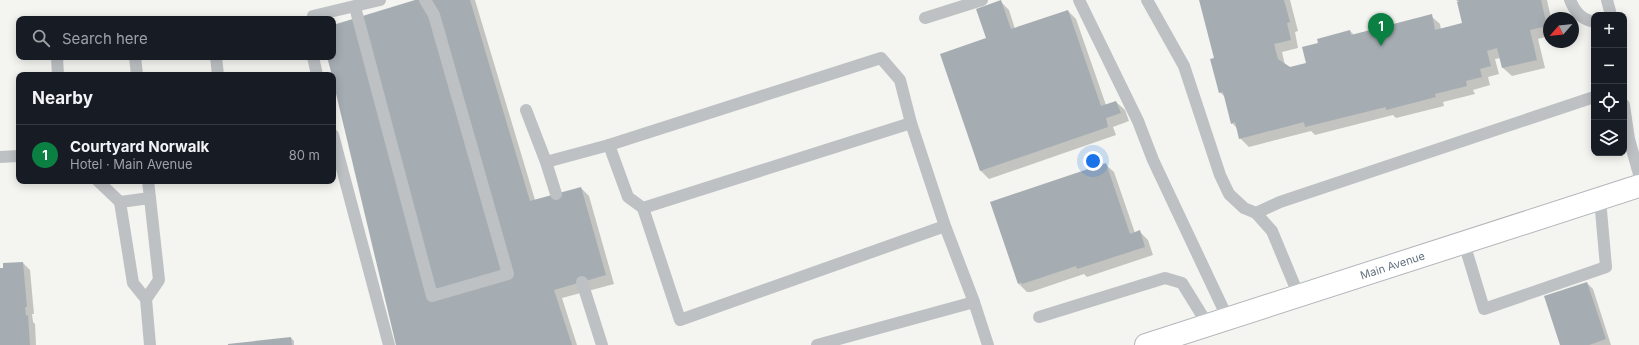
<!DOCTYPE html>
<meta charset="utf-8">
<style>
body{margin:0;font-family:Inter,sans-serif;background:#20242c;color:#f1f3f6}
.controls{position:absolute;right:12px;top:12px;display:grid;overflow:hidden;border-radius:8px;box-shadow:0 2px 10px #0003}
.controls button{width:36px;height:36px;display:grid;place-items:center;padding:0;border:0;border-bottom:1px solid #363941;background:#171b24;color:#f1f3f6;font:20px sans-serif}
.compass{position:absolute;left:1543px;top:12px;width:36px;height:36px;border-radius:50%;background:#171b24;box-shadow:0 2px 10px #0003;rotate:242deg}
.you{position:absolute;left:1093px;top:161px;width:14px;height:14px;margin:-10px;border:3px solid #fff;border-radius:50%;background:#1a73e8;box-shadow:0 0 0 6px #1a73e833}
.badge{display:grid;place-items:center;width:26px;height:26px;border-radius:50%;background:#0b8043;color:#fff;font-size:13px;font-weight:700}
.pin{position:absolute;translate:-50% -33px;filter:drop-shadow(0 1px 2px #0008)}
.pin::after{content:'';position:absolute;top:21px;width:14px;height:12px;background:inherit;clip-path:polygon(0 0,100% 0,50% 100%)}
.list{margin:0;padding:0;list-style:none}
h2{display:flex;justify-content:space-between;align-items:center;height:52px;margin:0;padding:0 16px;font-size:17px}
h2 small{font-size:13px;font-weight:400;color:#9ea1a6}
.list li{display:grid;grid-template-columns:26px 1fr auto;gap:12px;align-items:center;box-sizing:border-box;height:60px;padding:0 16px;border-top:1px solid #363941}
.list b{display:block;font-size:15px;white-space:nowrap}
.list p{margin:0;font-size:13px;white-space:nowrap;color:#9ea1a6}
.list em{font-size:13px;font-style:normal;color:#9ea1a6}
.icon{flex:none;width:22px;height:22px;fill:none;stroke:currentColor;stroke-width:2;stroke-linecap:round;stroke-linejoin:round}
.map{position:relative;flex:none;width:1639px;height:345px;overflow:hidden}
.search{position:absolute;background:#171b24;box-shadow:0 2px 10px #0003;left:16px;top:16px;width:320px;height:44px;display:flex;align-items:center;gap:10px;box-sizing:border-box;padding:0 14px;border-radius:8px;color:#9ea1a6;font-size:15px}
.panel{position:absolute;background:#171b24;box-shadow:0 2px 10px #0003;left:16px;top:72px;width:320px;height:112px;border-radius:8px}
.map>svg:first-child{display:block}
.shadow{fill:#0003}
.building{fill:#a6adb2}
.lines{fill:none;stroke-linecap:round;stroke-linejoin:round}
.primary-casing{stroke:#b2b6ba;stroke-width:24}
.service{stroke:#bdc1c4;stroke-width:12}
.primary{stroke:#fff;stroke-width:22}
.labels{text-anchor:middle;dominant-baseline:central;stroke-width:4;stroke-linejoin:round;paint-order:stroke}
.street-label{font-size:11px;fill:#647380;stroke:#fff}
</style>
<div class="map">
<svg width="1639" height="345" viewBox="0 0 1639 345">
<rect width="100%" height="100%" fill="#f4f4f0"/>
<g class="shadow">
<polygon points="419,0 475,0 535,200 581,188 589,196 614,284 562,298 577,345 397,345 328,57 333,57 333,26"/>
<polygon points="1200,0 1290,0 1298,31 1295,32 1298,48 1282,52 1285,65 1290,68 1307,64 1320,43 1350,31 1354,35 1431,16 1440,24 1441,30 1463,24 1458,2 1456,0 1547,0 1551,18 1549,18 1549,36 1538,39 1545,68 1512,76 1503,68 1501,58 1495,59 1499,74 1488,77 1490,85 1473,90 1475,94 1443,102 1444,106 1396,118 1393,115 1315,135 1311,131 1249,147 1240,138 1238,129 1232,123 1225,97 1220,92 1215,59"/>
<polygon points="1001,2 1009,10 1015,29 1068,11 1076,19 1106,105 1116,102 1125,110 1129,121 1113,127 1116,135 989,179 980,170 987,39"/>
<polygon points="1105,164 1114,172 1135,233 1139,231 1148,240 1153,255 1087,277 1084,274 1031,292 1027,292 1018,283"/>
<polygon points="23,263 30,270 34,314 32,314 33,322 35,324 36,345 0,345 0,269"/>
<polygon points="1587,283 1593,289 1611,345 1561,345"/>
<polygon points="291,338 294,341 294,345 227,345"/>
</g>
<g class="building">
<polygon points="415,0 470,0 530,201 581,187 606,275 554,290 572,345 396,345 333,81 333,75 332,75 327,57 333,57 333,25"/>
<polygon points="1001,0 1011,29 1068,10 1101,106 1116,101 1121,113 1106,118 1108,127 980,171 940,54 986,38 976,9"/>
<polygon points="1199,0 1284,0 1290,22 1287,23 1291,40 1274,44 1278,59 1290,67 1306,63 1302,47 1318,43 1317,39 1350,30 1351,35 1432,14 1435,30 1462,23 1457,2 1459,2 1458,0 1541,0 1547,26 1530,30 1537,60 1502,68 1497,48 1487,51 1491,66 1480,69 1482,77 1466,81 1467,86 1435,94 1436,97 1386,110 1386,107 1305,127 1304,122 1239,139 1235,122 1231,124 1223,92 1219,93 1210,59 1214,58"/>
<polygon points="1106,163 1130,234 1140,230 1145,247 1077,269 1076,266 1022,284 1021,282 1018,284 990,202"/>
<polygon points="23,262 27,307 25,307 26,316 28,315 30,345 0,345 0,268 3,268 3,263"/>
<polygon points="1587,282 1606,339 1589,345 1560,345 1544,296"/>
<polygon points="291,337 292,345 228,345 228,344"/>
</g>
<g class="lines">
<g class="primary-casing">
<g id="primary">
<path id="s1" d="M1146,345l493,-159"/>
</g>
</g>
<g class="service">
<polyline points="1079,0 1138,121 1153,160 1228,319"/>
<polyline points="1147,0 1184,66 1220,175 1229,194 1244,208 1256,213 1272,231 1299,296"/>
<path d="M1570,0c5,12 11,19 24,22"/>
<polyline points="1607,0 1611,15"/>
<polyline points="355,7 432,296 508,274 434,15 425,0"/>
<polyline points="925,18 982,0"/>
<polyline points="313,19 313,16 380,0"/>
<polyline points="57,57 58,75"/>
<polyline points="135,57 137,75"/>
<polyline points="216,57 218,75"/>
<polyline points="313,57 317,75"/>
<polyline points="1624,105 1629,139 1639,174"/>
<polyline points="526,110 546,162 556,194"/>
<polyline points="333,135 389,345"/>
<polyline points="609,145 881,58 900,80 911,123"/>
<polyline points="0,157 19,156"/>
<polyline points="546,162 609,145 628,197 643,208"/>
<polyline points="98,181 120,202 133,283 146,299 159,280 150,198"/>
<polyline points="120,202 150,198 148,181"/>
<polyline points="1256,213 1280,202 1594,97"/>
<polyline points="945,226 680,320 643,208 911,123 945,226 974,302 988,345"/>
<polyline points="1464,243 1484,309 1606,267 1600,199"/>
<polyline points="582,282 602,345"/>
<polyline points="146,299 150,345"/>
<polyline points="1039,317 1165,278 1182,283 1208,325"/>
<polyline points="817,345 974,302"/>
</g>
<use href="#primary" class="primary"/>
</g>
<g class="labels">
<g class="street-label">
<text stroke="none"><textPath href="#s1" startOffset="259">Main Avenue</textPath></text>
</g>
</g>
</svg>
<div class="controls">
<button>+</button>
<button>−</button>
<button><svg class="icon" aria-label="locate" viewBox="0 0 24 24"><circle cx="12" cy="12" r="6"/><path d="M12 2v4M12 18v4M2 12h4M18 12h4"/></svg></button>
<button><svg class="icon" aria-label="layers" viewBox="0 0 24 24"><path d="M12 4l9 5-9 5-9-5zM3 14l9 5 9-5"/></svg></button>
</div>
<svg class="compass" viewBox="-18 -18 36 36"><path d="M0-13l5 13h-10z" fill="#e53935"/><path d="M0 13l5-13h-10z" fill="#9ea1a6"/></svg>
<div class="you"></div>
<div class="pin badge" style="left:1381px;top:46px">1</div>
<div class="search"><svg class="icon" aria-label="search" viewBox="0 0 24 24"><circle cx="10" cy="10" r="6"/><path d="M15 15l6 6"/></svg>Search here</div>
<section class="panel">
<h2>Nearby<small></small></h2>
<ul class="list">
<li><span class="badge">1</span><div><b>Courtyard Norwalk</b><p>Hotel · Main Avenue</p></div><em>80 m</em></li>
</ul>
</section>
</div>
